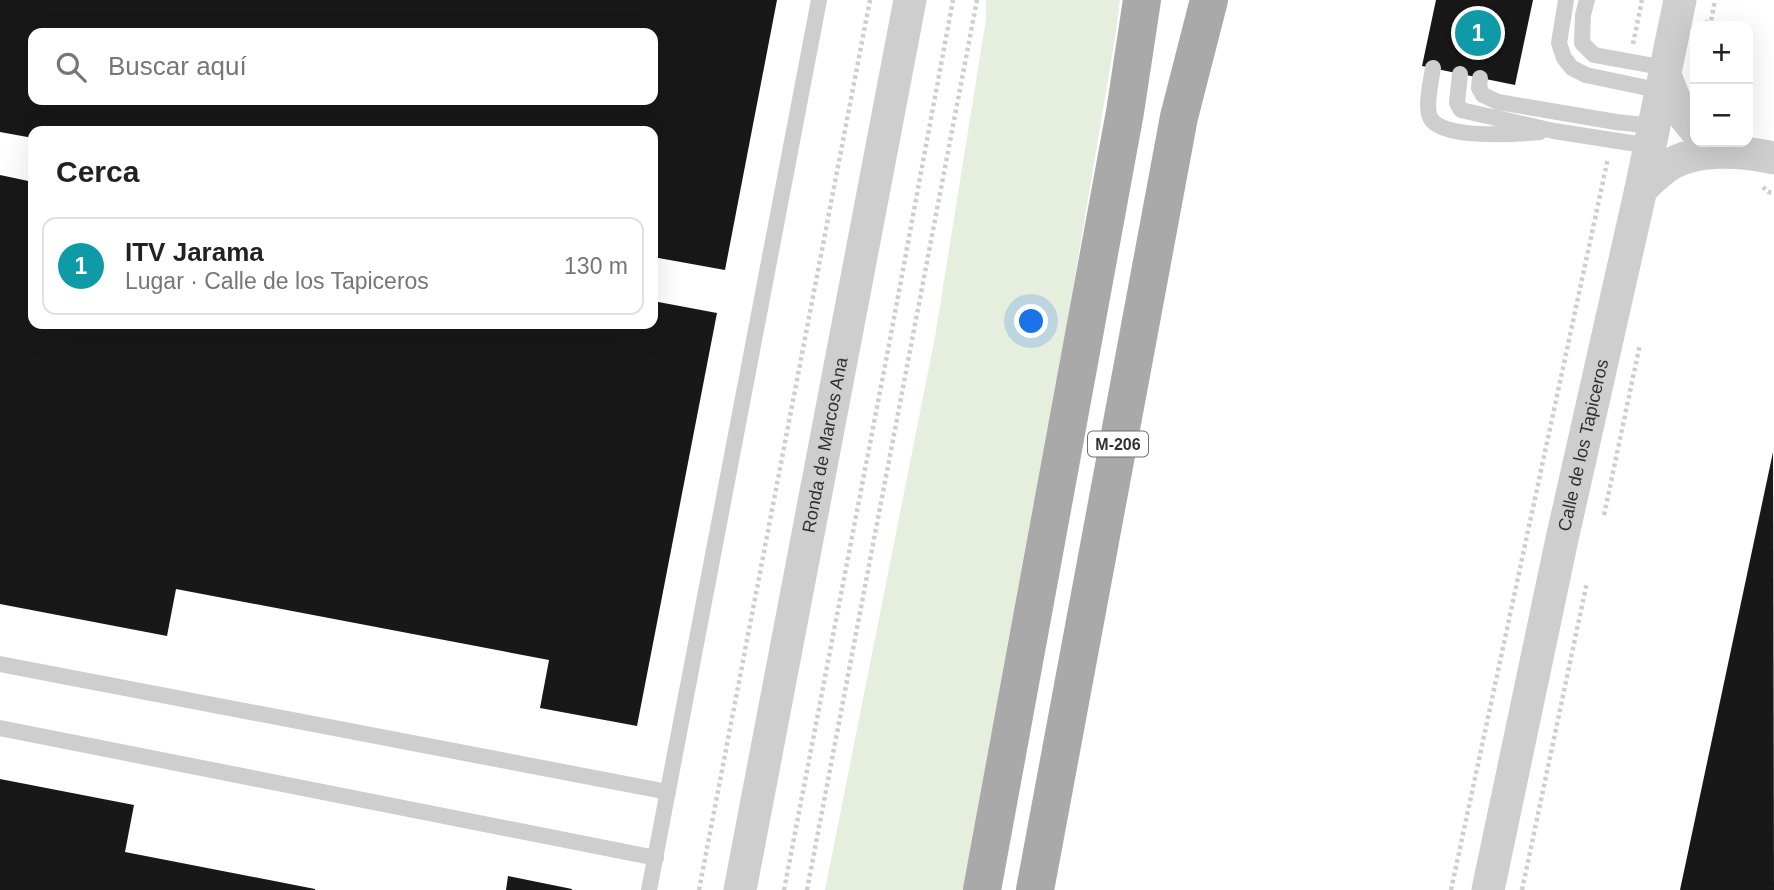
<!DOCTYPE html>
<html lang="es">
<meta charset="utf-8">
<style>
body{margin:0;font-family:Arial,sans-serif;background:#f2f2f2;color:#222}
.controls{position:absolute;right:21px;top:21px;display:grid;overflow:hidden;border-radius:14px;box-shadow:0 7px 28px #0002}
.controls button{width:63px;height:63px;display:grid;place-items:center;padding:0;border:0;border-bottom:2px solid #e0e0e0;background:#fff;color:#222;font:35px sans-serif}
.you{position:absolute;left:1032px;top:322px;width:24px;height:24px;margin:-18px;border:5px solid #fff;border-radius:50%;background:#1a73e8;box-shadow:0 0 0 10px #1a73e833}
.badge{display:grid;place-items:center;width:46px;height:46px;border-radius:50%;background:#db2777;color:#fff;font-size:23px;font-weight:700}
.pin{position:absolute;translate:-50% -50%;border:4px solid #fff;box-shadow:0 2px 7px #0006}
.list{margin:0;padding:0;list-style:none}
h2{display:flex;justify-content:space-between;align-items:center;height:91px;margin:0;padding:0 28px;font-size:30px}
h2 small{font-size:23px;font-weight:400;color:#767676}
.list li{display:grid;grid-template-columns:46px 1fr auto;gap:21px;align-items:center;box-sizing:border-box;height:98px;margin:0 14px 14px;padding:0 14px;border:2px solid #e0e0e0;border-radius:14px}
.list b{display:block;font-size:26px;white-space:nowrap}
.list p{margin:0;font-size:23px;white-space:nowrap;color:#767676}
.list em{font-size:23px;font-style:normal;color:#767676}
.icon{flex:none;width:38px;height:38px;fill:none;stroke:currentColor;stroke-width:2;stroke-linecap:round;stroke-linejoin:round}
.map{position:relative;flex:none;width:1774px;height:890px;overflow:hidden}
.search{position:absolute;background:#fff;box-shadow:0 7px 28px #0002;left:28px;top:28px;width:630px;height:77px;display:flex;align-items:center;gap:18px;box-sizing:border-box;padding:0 24px;border-radius:14px;color:#767676;font-size:26px}
.panel{position:absolute;background:#fff;box-shadow:0 7px 28px #0002;left:28px;top:126px;width:630px;height:203px;border-radius:14px}
.map>svg:first-child{display:block}
.green{fill:#e6eede}
.building{fill:#181818;fill-rule:evenodd}
.lines{fill:none;stroke-linecap:round;stroke-linejoin:round}
.path{stroke:#cecece;stroke-width:4.5;stroke-dasharray:3.5 3.5;stroke-linecap:butt}
.service{stroke:#cecece;stroke-width:16}
.minor{stroke:#cecece;stroke-width:33}
.primary{stroke:#a9a9a9;stroke-width:38}
.labels{text-anchor:middle;dominant-baseline:central;stroke-width:7;stroke-linejoin:round;paint-order:stroke}
.shield{fill:#fff;stroke:#6f6f6f;stroke-width:2}
.shield-label{font-size:16px;font-weight:bold;fill:#313131}
.street-label{font-size:18px;fill:#313131;stroke:#fff}
</style>
<div class="map">
<svg width="1774" height="890" viewBox="0 0 1774 890">
<rect width="100%" height="100%" fill="#fff"/>
<polygon class="green" points="986,0 1120,0 1116,32 1062,354 966,890 825,890 935,337 986,19"/>
<g class="building">
<path d="M0,0h777l-52,270 -72,-13v-126h-620v7l-33,-6zM33,33h620v67h-620z"/>
<polygon points="1436,0 1533,0 1515,85 1422,66"/>
<polygon points="0,175 33,182 33,324 653,324 653,301 717,313 637,726 540,708 549,660 176,589 167,636 0,604"/>
<polygon points="1773,452 1774,890 1680,890"/>
<polygon points="0,779 134,805 125,852 315,889 315,890 0,890"/>
<polygon points="508,876 572,889 572,890 506,890"/>
</g>
<g class="lines">
<g class="path">
<polyline points="1705,23 1711,21 1715,0"/>
<polyline points="1633,44 1642,0"/>
<polyline points="1763,187 1768,192 1774,193"/>
<polyline points="1604,515 1640,344"/>
<polyline points="699,890 870,0"/>
<polyline points="784,890 889,345 953,0"/>
<polyline points="807,890 977,0"/>
<polyline points="1451,890 1608,158"/>
<polyline points="1522,890 1587,582"/>
</g>
<g class="service">
<polyline points="1566,0 1559,43 1564,58 1572,68 1586,75 1662,91"/>
<polyline points="1587,0 1583,15 1582,43 1594,55 1666,68"/>
<path d="M1433,68c-2,13 -8,38 -3,49 9,23 89,17 110,15"/>
<polyline points="1460,74 1457,103 1461,110 1554,131 1650,146"/>
<polyline points="1480,78 1479,88 1483,95 1498,102 1616,122 1654,126"/>
<polyline points="0,664 668,792"/>
<polyline points="0,728 656,858"/>
<polyline points="649,890 819,0"/>
</g>
<g class="minor">
<polyline points="1665,75 1678,108 1695,129"/>
<path d="M1641,189c8,-8 17,-16 25,-22 29,-20 76,-16 108,-9"/>
<path id="s1" d="M740,890l170,-890"/>
<path id="s2" d="M1488,890l74,-351 79,-350 39,-189"/>
</g>
<g class="primary">
<polyline points="982,890 1125,112 1142,0"/>
<polyline points="1035,890 1179,117 1209,0"/>
</g>
</g>
<g class="labels">
<rect class="shield" x="1088" y="431.5" width="60" height="25" rx="5"/>
<g class="shield-label">
<text x="1118" y="444">M-206</text>
</g>
<g class="street-label">
<text stroke="none"><textPath href="#s1" startOffset="453">Ronda de Marcos Ana</textPath></text>
<text stroke="none"><textPath href="#s2" startOffset="455">Calle de los Tapiceros</textPath></text>
</g>
</g>
</svg>
<div class="controls">
<button>+</button>
<button>−</button>
</div>
<div class="you"></div>
<div class="pin badge" style="left:1478px;top:33px;background:#0f9aa8">1</div>
<div class="search"><svg class="icon" aria-label="search" viewBox="0 0 24 24"><circle cx="10" cy="10" r="6"/><path d="M15 15l6 6"/></svg>Buscar aquí</div>
<section class="panel">
<h2>Cerca<small></small></h2>
<ul class="list">
<li><span class="badge" style="background:#0f9aa8">1</span><div><b>ITV Jarama</b><p>Lugar · Calle de los Tapiceros</p></div><em>130 m</em></li>
</ul>
</section>
</div>
